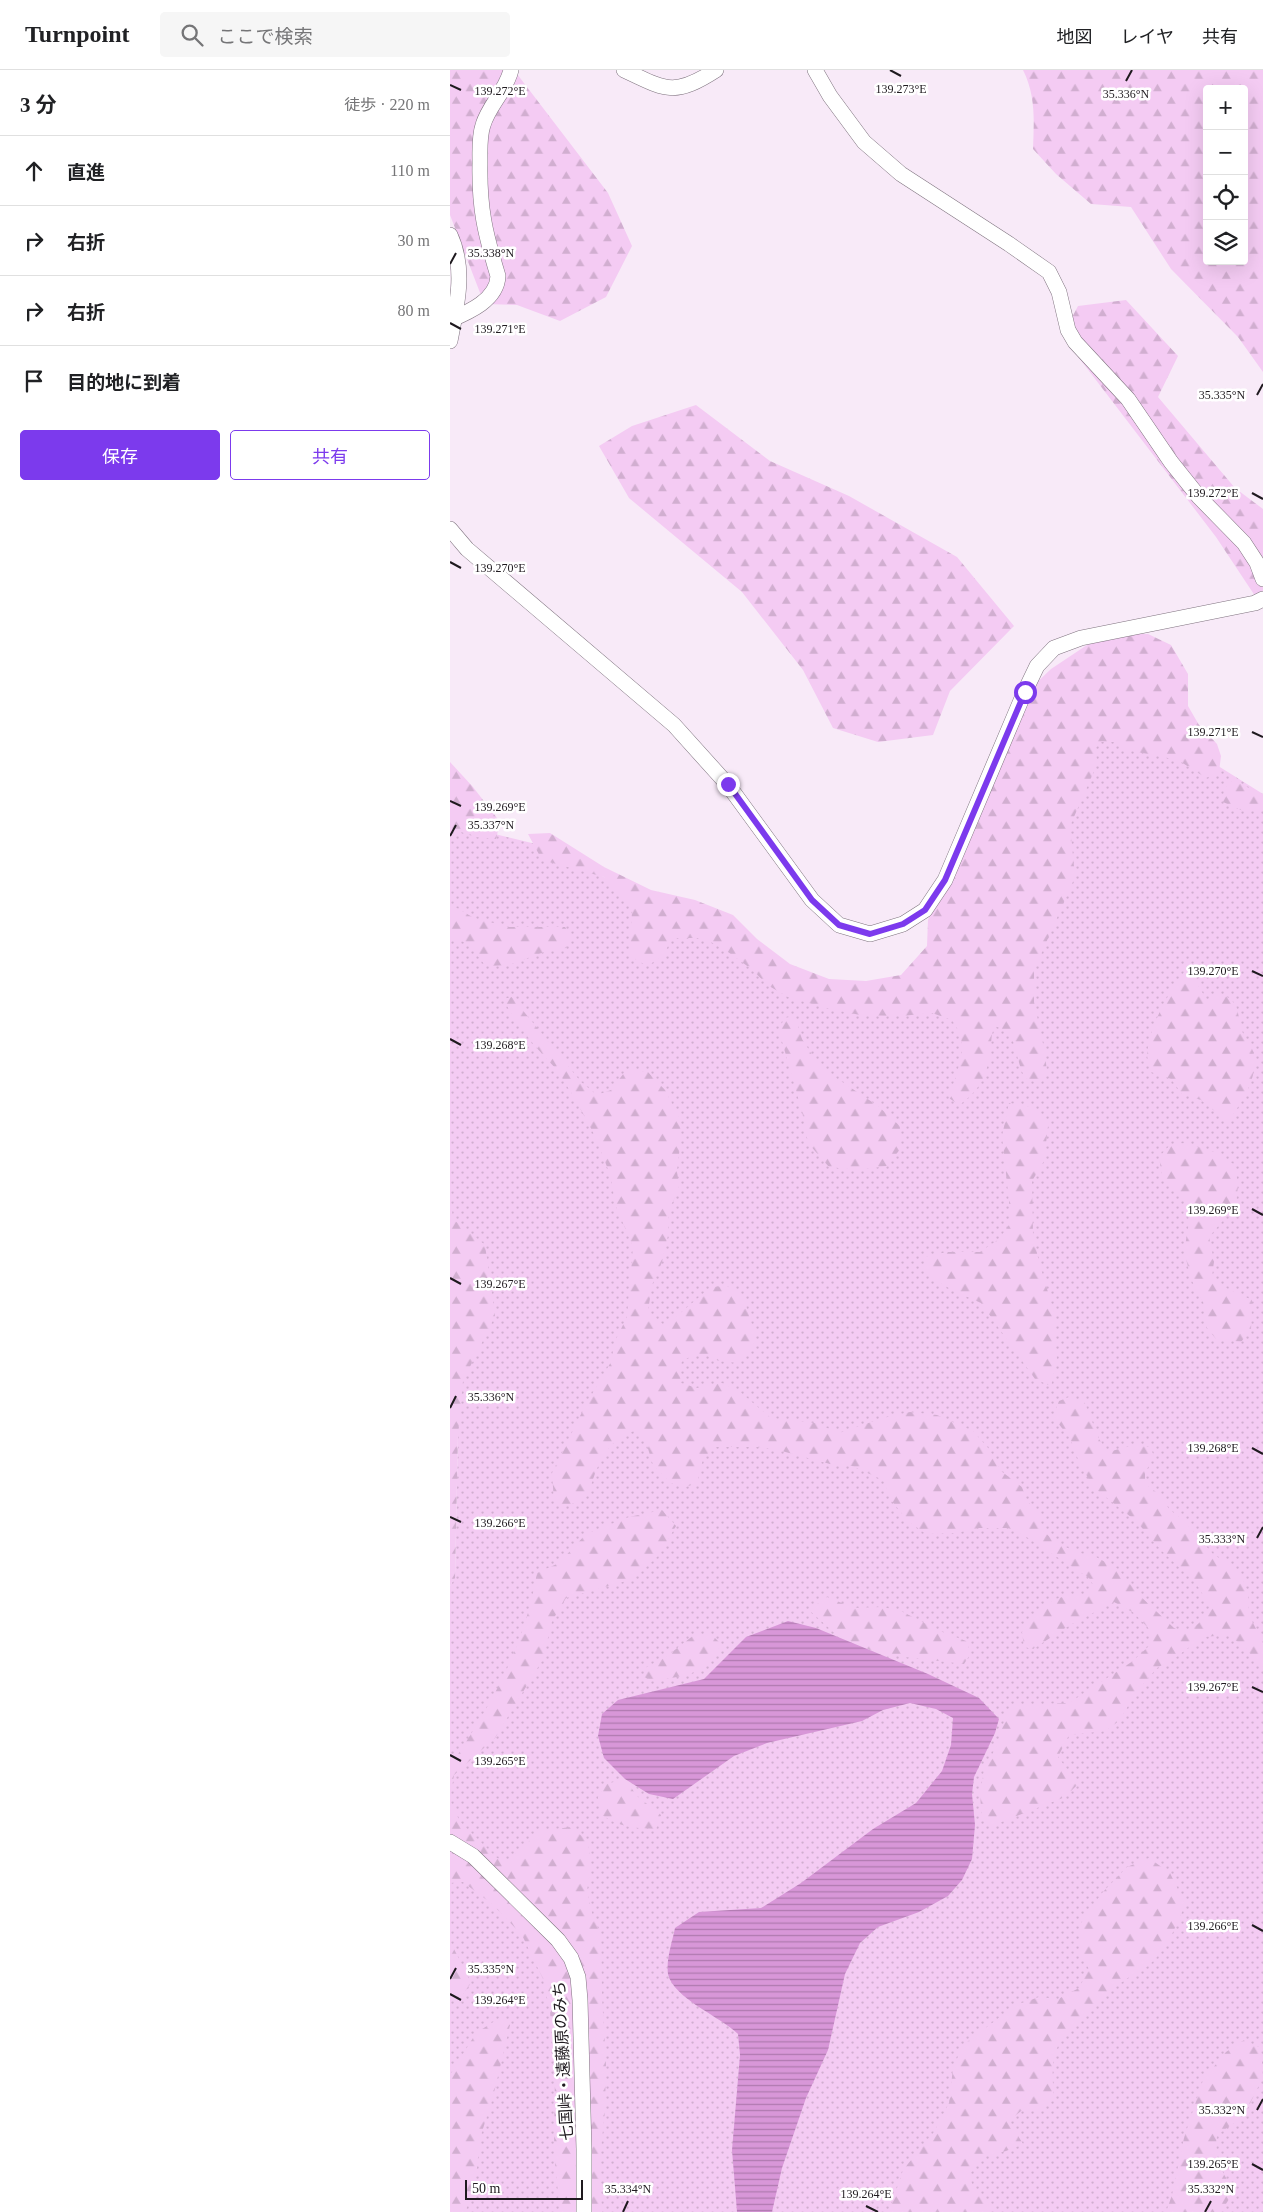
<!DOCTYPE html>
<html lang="ja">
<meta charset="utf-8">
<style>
body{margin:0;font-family:"Times New Roman","Noto Sans JP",serif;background:#f6f6f6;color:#202124}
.controls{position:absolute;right:15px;top:15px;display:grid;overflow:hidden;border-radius:5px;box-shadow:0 5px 20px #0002}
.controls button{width:45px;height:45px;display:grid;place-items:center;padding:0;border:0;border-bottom:1px solid #e0e0e0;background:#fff;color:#202124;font:25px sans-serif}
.scale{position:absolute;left:15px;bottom:12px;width:118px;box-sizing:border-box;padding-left:5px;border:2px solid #1f1a1f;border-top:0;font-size:14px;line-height:18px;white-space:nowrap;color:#1f1a1f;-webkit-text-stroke:4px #fff;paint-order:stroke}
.stop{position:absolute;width:15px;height:15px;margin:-11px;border:4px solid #7c3aed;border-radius:50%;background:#fff}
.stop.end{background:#7c3aed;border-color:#fff;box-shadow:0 1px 5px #0008}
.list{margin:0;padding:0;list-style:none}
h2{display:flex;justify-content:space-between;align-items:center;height:65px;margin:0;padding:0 20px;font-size:21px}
h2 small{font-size:16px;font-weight:400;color:#757577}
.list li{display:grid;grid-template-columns:32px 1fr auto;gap:15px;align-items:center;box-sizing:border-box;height:70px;padding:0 20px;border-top:1px solid #e0e0e0}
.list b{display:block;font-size:19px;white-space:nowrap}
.list em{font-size:16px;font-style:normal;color:#757577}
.actions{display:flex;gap:10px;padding:15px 20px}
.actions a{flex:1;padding:11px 0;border:1px solid #7c3aed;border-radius:5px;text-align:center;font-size:18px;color:#7c3aed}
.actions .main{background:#7c3aed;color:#fff}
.icon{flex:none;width:28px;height:28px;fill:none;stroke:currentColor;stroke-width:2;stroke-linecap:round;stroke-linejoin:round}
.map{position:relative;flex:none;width:813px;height:2142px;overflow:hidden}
header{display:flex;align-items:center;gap:30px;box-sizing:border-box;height:70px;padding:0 25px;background:#fff;border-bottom:1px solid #e0e0e0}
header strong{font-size:24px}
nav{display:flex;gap:28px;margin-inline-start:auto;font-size:18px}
.search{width:350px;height:45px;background:#f6f6f6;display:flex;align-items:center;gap:12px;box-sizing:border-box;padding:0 18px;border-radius:5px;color:#757577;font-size:19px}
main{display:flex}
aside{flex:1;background:#fff}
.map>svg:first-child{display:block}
.grass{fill:url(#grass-dots)}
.forest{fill:url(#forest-firs);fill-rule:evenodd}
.water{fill:url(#water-rules)}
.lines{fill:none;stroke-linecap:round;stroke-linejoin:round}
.street-casing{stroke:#7f737f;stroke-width:16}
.street{stroke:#fff;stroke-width:15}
.route{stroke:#7c3aed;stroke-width:6}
.ticks{fill:none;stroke:#1f1a1f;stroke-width:2}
.labels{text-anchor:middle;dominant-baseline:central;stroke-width:5;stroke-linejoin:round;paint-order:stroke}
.street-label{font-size:16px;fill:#1f1a1f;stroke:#fff}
.ticks-label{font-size:12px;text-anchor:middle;fill:#1f1a1f;stroke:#fff;stroke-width:5;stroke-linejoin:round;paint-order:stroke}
</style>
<header>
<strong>Turnpoint</strong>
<div class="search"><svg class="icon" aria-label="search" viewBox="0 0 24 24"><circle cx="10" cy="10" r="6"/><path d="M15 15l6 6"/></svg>ここで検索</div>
<nav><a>地図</a><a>レイヤ</a><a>共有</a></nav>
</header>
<main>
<aside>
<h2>3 分<small>徒歩 · 220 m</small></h2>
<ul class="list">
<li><svg class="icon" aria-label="ahead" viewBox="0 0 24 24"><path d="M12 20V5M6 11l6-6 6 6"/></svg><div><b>直進</b></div><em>110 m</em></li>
<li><svg class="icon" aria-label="right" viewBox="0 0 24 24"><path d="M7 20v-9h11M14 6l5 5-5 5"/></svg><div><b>右折</b></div><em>30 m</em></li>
<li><svg class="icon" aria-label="right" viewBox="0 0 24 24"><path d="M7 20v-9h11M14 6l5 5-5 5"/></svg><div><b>右折</b></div><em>80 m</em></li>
<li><svg class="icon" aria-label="arrive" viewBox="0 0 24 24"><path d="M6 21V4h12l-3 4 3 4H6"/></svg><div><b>目的地に到着</b></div></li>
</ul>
<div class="actions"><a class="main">保存</a><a>共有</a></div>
</aside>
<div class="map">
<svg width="813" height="2142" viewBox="0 0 813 2142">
<defs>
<pattern id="grass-dots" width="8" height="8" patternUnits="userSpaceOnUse" patternTransform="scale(1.25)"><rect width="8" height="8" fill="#f4cbf3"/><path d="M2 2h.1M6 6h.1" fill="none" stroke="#d1aed0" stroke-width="1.8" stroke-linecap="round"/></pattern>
<pattern id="forest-firs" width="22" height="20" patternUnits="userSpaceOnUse" patternTransform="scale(1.25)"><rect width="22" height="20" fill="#f4cbf3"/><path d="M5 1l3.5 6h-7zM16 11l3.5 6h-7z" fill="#d1aed0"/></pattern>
<pattern id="water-rules" width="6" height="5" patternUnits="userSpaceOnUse" patternTransform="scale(1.25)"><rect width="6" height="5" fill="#d897d8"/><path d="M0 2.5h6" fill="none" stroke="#af7aaf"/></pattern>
</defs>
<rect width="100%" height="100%" fill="#f8eaf8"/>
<polygon class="grass" points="604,612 733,674 813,724 813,2142 0,2142 0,1516 5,1507 8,1364 0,1353 0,753 86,774 222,840 333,907 462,918"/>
<g class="forest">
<polygon points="0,0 64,0 158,123 182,176 156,227 110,251 67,235 36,234 34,233 0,145"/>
<path d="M573,0h240v302l-25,-35 -67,-68 -40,-62 -40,-3 -35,-30 -23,-25c1,-28 3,-53 -10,-79zM757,19h37v172h-37z"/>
<polygon points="676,230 728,286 708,327 785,418 813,439 813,538 766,467 623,280 619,253 628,236"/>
<polygon points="246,335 320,391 399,426 507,487 564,556 500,621 483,665 428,672 383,658 353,600 292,522 179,428 149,376 182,356"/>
<path d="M671,564h27l23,11 17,29v32l11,19 18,19 4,12 -2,16 -13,6 -28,-18 -51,-10 -13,-8h-13l-7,8 4,12 -28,64 5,51 -41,93v32l11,51 2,20 -7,11 -15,-6c-8,-15 -8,-31 -16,-46l-14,-6c-5,10 -3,17 -5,27 -4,25 -11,38 -31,52l-10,-7 13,-42 -1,-21 -9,-15 -20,-7 -31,3 -41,-1 -34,-7 -38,-11 -19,-11 -19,-18 -22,-16 -24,-14h-32l-9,18 -16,10 -17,-10 2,-49 -28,-30 -62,-17 -14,-26 22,-1 54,34 47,23 44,10 38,15 24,24 33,25 39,15 37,2 35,-6 26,-29 1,-26 101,-230 22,-21 42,-28z"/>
<polygon points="0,692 23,717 50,752 46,769 25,767 0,758"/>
<polygon points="783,710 813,725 813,740 793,741 773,732 774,719"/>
<path d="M0,834l24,14 35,9h56l7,11 -6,10 -19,3 -38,14 -23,1c-9,-10 -21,-33 -36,-24z"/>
<path d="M737,898l20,32 14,-6c21,9 15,19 21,37 3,8 11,16 12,24 4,24 -13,48 -26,67l-27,-22 -19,-6 -11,-15 -20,-7c-1,-6 -4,-13 -4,-19 4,-31 22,-61 40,-85z"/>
<path d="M62,927l69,85 16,13 14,-5 16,-21 21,3 17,18 15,29 1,20 -4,31 2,19 -10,21 -1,25 -6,27 -10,23 -4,26 17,15 46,-39 16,-1 16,10 13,42 -6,15 -12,10 -19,-2 -16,-7 -19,5 -5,7 2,17 16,5 25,-5 18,9 31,26 44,5 24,10 44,-15 27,-6 27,3 36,16 16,18 12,22 21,16 5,14 13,12 1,16 17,15 22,9 16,4 22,12 20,25 36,34 14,4 11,-9 11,-16 -14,-24 -34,-32 -26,-30 -43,-34 -14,-25 -9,-24 -17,-21 6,-16 10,-4 15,4 15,38 9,13 26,-7 16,2 4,9 -9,17v11l14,10 10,15 15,12 29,33 27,18 8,21 1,22 14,28v28l-18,-24 -17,-12 -25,2 -27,20 -19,11 -20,23 -18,30 -14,10 -36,4 -11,22 20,27 -13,13 -74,29 -9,-6 -2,-26 4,-24 13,-25 9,-30 10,-10 53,-2 64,-42 17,-16 1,-14 -17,-18 -20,-11 -44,23 -37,24 -9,-2 -2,-15c11,-16 24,-32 44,-36 14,-3 18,2 29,-8l-6,-10 -64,-42 -17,-8h-29l-24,5 -29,1 -18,-13 -17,-21 -8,-20 -31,-14 -22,-2 -52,-14 -20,-3h-44l-11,12 -6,24 -14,5 -12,-5 -18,-18 -7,-23 -10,-12c-34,13 -37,34 -49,66l-19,10 -14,-5 -2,-28 33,-67 26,-44 4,-21 12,-24 6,-70 -18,-43 -4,-27 -16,-41 -21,-39 -17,-27 -23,-25 -20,-27 -11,-19z"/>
<polygon points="345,946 352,969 370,997 428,1036 450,1056 451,1078 437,1096 408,1100 379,1097 358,1073 352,1041 329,961 334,948"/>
<polygon points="559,1033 582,1037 598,1056 594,1091 582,1111 583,1165 589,1192 606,1249 605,1269 607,1289 601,1316 585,1309 531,1233 502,1220 476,1204 474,1187 497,1182 530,1182 549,1169 559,1155 559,1131 552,1066"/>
<polygon points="737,1073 764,1082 785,1095 788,1115 786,1135 759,1167 764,1191 762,1207 778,1219 802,1230 801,1260 791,1272 766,1269 757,1258 754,1234 742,1211 734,1182 739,1153 738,1133 712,1106 709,1087 721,1074"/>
<polygon points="0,1124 3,1149 35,1175 45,1246 13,1311 8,1364 5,1508 0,1516"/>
<path d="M212,1440l14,16 -17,29 -26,24 -67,19 -14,23 -9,38 -48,79 -41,37 -4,24v-39l7,-4c39,-60 68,-112 80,-183l22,-10 27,-29 43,-17z"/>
<polygon points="377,1527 404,1538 432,1537 451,1541 490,1561 516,1571 521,1583 514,1594 430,1584 390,1568 359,1540"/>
<path d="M261,1564l10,10c-10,24 -26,30 -50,34 -11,2 -17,4 -27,-1l1,-9 22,-12 27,-21z"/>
<path d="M175,1709l12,17 24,19 -5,14c-24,-1 -36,-2 -56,-15l-2,-17 8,-13z"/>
<polygon points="0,1730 10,1752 47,1788 54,1791 59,1790 90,1761 121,1757 138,1771 141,1796 137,1820 142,1843 151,1866 152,1928 156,1990 155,2041 149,2096 152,2142 110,2142 104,2083 105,1998 100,1942 93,1909 72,1865 42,1834 13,1812 0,1813"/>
<path d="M699,1788l21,15 15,31c-7,19 -18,45 -34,59 -7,7 -17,11 -25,16 -18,13 -59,49 -68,67 -8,16 -5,36 -4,53l-12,11 -21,1 -12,10 14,23 -17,7 -23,6 -14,18 6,17 16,13 -2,7h-100l14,-42 31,-38 15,-29 4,-35 10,-23 53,-40 23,-8 19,2 21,-11 10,-19 -9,-16 1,-30 21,-30 25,-26z"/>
<polygon points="0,1871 21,1913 11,1927 0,1924"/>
<polygon points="51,1947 60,1955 43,2027 30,2068 25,2117 15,2142 0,2142 0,2005 26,1963"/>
<path d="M794,1970l17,8 2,29 -19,39 -27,19c-3,24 5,37 17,56l-13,21h-55l6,-17 12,-57 19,-58 23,-28z"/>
</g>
<path class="water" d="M338,1551l28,7 112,46 51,24 20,21 -4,14 -21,44 -2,17 3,31 -3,34 -10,21 -14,16 -29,16 -41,15 -18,16 -15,31 -17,76 -22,48 -24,70 -10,44h-35l-5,-62 8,-95 -2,-21c-17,-17 -65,-36 -70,-60 -2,-15 4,-31 7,-46l24,-16 62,-4 40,-25 72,-54 43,-26 26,-32 9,-26 2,-27 -17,-9 -26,-6 -27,7 -21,11 -95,22 -33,13 -61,43 -24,-5 -24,-15 -21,-21 -6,-22 4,-22 16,-14 86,-21 42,-42z"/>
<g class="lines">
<g class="street-casing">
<g id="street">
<path d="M174,0c42,20 50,27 92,0"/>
<polyline points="365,0 380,26 414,72 451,104 559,174 599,202 609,222 618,260 625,272 678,329 721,392 749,427 794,473 807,493 813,509"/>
<path d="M0,165c16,34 7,70 0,106"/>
<path d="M0,250c19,-8 47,-20 48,-44 -13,-43 -19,-68 -18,-113 0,-13 -1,-26 3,-38 6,-20 23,-34 28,-55"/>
<polyline points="0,459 17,479 224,655 278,715 362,830 389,855 420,864 453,854 475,840 495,810 575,621 587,596 604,578 631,568 805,533 813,529"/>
<polyline points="0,1772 23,1786 108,1870 121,1888 128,1907 130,1930 134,2079 134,2142"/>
</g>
</g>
<use href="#street" class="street"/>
</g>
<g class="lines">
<polyline class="route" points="278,714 362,830 389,855 420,864 453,854 475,840 495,810 575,622"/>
</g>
<path class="ticks" d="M440,0l11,6M676,11l6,-11M0,15l11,5M0,194l6,-11M0,253l11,6M807,325l6,-11M802,423l11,6M0,492l11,6M802,662l11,5M0,731l11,5M0,766l6,-11M802,901l11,5M0,969l11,6M802,1139l11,6M0,1208l11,6M0,1338l6,-12M802,1378l11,6M0,1447l11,5M807,1468l6,-11M802,1617l11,5M0,1685l11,6M802,1855l11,6M0,1909l6,-11M0,1924l11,6M807,2040l6,-11M802,2094l11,6M416,2136l12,6M173,2142l5,-11M755,2142l6,-11"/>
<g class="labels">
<g class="street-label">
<text transform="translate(113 1991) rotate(-93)">七国峠・遠藤原のみち</text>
</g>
</g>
<g class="ticks-label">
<text x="451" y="23">139.273°E</text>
<text x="50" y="25">139.272°E</text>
<text x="676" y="28">35.336°N</text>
<text x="41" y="187">35.338°N</text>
<text x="50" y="263">139.271°E</text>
<text x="772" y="329">35.335°N</text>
<text x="763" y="427">139.272°E</text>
<text x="50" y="502">139.270°E</text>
<text x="763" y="666">139.271°E</text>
<text x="50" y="741">139.269°E</text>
<text x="41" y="759">35.337°N</text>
<text x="763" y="905">139.270°E</text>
<text x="50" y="979">139.268°E</text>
<text x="763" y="1144">139.269°E</text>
<text x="50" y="1218">139.267°E</text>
<text x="41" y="1331">35.336°N</text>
<text x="763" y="1382">139.268°E</text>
<text x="50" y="1457">139.266°E</text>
<text x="772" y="1473">35.333°N</text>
<text x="763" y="1621">139.267°E</text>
<text x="50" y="1695">139.265°E</text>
<text x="763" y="1860">139.266°E</text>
<text x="41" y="1903">35.335°N</text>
<text x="50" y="1934">139.264°E</text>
<text x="772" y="2044">35.332°N</text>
<text x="763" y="2098">139.265°E</text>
<text x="178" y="2123">35.334°N</text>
<text x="761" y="2123">35.332°N</text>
<text x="416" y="2128">139.264°E</text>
</g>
</svg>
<div class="controls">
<button>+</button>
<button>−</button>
<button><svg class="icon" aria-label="locate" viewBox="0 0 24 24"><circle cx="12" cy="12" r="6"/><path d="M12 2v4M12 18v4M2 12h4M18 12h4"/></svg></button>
<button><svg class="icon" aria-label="layers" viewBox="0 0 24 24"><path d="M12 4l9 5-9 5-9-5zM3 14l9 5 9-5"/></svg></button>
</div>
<div class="scale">50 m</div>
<div class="stop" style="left:575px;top:622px"></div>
<div class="stop end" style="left:278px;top:714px"></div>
</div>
</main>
